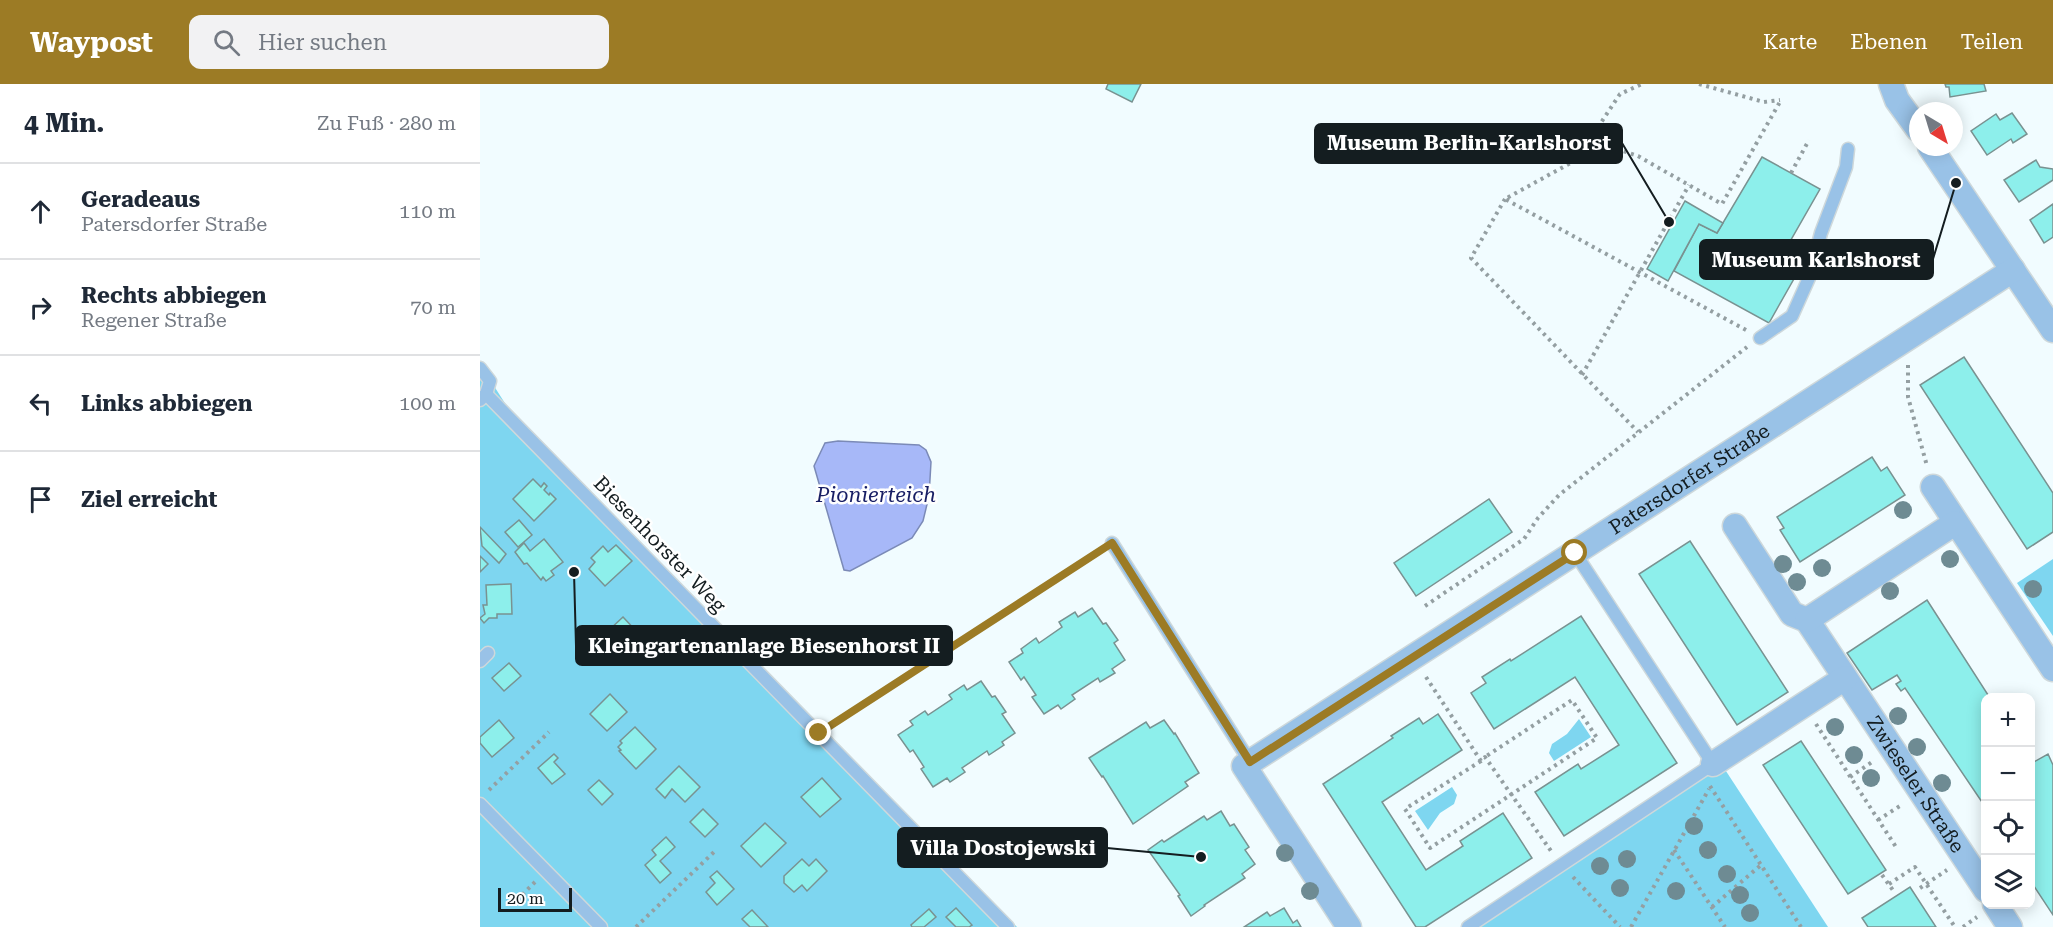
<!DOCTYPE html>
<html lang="de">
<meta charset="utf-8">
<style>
body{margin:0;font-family:"Roboto Serif",serif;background:#f2f2f3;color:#1f2937}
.controls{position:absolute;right:18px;bottom:18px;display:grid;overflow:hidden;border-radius:12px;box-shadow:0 3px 15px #0003}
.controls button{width:54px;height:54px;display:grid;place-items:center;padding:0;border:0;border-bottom:2px solid #e0e1e3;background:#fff;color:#1f2937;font:30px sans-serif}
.compass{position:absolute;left:1429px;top:18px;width:54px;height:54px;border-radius:50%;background:#fff;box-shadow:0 3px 15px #0003;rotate:142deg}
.scale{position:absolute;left:18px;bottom:15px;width:74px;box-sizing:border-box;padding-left:6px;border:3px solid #141d20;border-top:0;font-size:16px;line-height:21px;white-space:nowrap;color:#141d20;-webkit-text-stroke:4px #fff;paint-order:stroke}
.stop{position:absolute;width:18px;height:18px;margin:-14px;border:4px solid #9c7b25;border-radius:50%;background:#fff}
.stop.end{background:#9c7b25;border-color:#fff;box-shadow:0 2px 6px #0008}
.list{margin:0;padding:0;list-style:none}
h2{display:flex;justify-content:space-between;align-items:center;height:78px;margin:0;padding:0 24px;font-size:26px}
h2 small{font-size:20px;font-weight:400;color:#747a83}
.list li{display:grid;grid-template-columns:39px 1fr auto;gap:18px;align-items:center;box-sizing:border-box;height:96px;padding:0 24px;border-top:2px solid #e0e1e3}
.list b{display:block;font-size:22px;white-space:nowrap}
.list p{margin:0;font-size:20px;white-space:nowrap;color:#747a83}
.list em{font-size:20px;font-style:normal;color:#747a83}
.icon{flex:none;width:33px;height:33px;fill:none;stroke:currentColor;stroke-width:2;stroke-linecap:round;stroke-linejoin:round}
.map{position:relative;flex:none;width:1573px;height:843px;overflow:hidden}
header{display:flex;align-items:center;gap:36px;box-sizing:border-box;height:84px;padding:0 30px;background:#9c7b25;color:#fff}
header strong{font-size:28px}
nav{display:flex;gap:33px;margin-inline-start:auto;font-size:21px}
.search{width:420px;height:54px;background:#f2f2f3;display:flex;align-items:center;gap:15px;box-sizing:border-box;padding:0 21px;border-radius:12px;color:#747a83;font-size:22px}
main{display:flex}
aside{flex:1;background:#fff}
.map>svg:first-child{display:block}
.green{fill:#7ed6f0}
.water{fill:#a7b8f8;stroke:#7b8ab7;stroke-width:1.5}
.building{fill:#8defeb;stroke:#799291;stroke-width:1.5}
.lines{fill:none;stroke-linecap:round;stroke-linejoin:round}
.service-casing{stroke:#ced8db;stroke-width:15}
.minor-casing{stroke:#ced8db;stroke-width:27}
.path{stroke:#949fa2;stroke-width:4;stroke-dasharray:3 4.5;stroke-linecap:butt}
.service{stroke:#99c2e7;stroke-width:12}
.minor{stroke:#99c2e7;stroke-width:24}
.tree{fill:#6e8b93}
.route{stroke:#9c7b25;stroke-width:8}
.labels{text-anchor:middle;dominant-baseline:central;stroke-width:5;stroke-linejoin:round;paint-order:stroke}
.street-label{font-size:20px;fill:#141d20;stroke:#fff}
.water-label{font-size:21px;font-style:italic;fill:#181e64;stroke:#fff}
.leader{fill:none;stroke:#141d20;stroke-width:2}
.callout-dot{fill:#141d20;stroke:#fff;stroke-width:2}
.callout{fill:#141d20;stroke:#141d20;stroke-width:2}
.callout-label{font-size:21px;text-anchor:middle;font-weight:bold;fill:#fff}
</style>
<header>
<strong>Waypost</strong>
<div class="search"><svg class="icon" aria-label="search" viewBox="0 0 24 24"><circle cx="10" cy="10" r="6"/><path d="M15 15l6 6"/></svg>Hier suchen</div>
<nav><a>Karte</a><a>Ebenen</a><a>Teilen</a></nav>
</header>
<main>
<aside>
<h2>4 Min.<small>Zu Fuß · 280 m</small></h2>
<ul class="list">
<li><svg class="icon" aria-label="ahead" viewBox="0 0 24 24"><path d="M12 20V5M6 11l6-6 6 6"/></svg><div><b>Geradeaus</b><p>Patersdorfer Straße</p></div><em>110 m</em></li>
<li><svg class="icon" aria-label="right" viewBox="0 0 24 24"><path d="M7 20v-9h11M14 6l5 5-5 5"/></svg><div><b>Rechts abbiegen</b><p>Regener Straße</p></div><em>70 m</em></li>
<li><svg class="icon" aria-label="left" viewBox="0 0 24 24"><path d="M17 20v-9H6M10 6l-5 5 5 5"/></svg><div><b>Links abbiegen</b></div><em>100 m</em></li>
<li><svg class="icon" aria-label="arrive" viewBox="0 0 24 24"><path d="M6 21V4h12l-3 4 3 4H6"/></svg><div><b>Ziel erreicht</b></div></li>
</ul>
</aside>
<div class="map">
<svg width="1573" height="843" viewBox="0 0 1573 843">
<rect width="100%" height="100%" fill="#f1fcff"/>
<g class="green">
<polygon points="0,280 28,324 537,843 0,843"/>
<polygon points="1573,475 1573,552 1537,499"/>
<polygon points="1099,635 1111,653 1074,677 1069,669 1072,660 1087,650"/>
<polygon points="1242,681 1348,843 993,843"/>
<polygon points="972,703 977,711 974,720 960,729 948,746 935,727"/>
</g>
<polygon class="water" points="358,357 439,361 446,366 451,378 449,412 443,437 432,454 370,487 364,486 334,382 345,359"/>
<g class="building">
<polygon points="628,0 661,0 652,18 626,5"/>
<polygon points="1465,0 1504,0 1506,7 1470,13 1469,3 1466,3"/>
<polygon points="1532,29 1547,50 1533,59 1531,55 1507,71 1491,47 1516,30 1520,36"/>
<polygon points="1282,73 1340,105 1296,182 1315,193 1289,239 1194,187 1219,140 1237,149"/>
<polygon points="1556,76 1560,83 1573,85 1573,96 1539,118 1524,96"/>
<polygon points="1205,117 1243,139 1237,149 1219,140 1188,197 1167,185"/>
<polygon points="1573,120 1573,153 1564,159 1550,136"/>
<polygon points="1484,273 1573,409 1573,448 1547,465 1440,301"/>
<polygon points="1392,373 1401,387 1407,383 1425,411 1320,478 1300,446 1304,444 1297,433"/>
<polygon points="53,395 61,403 64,399 67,402 64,406 69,411 70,409 76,415 54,437 33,415"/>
<polygon points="1009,415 1032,448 936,512 914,479"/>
<polygon points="39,436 52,451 38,463 25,448"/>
<polygon points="0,443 26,470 19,479 2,462"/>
<polygon points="64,455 83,478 71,487 74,491 66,497 63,493 61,496 47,479 44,480 35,468 44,459 50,467"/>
<polygon points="1210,457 1308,608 1257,641 1159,490"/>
<polygon points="136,461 152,477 125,502 109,485 115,478 111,474 123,462 128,468"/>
<polygon points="0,472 8,480 0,488"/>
<polygon points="31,500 32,530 17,530 17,534 9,534 4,539 0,534 5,530 3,521 7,521 6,501"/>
<polygon points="1447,516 1510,614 1506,614 1506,724 1425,604 1421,607 1416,600 1421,597 1417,591 1392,606 1367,569"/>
<polygon points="612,524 623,540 626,539 638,556 634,559 645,576 632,585 635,589 620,598 618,594 592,611 595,615 581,625 578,621 564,630 552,613 556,611 544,593 541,596 529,578 543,569 541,565 556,554 559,559 582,543 579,538 595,528 598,533"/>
<polygon points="1101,532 1197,679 1084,752 1055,708 1098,680 1101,685 1139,661 1095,593 1014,645 991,609 1006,599 1002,593 1030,575 1031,577"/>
<polygon points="143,533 159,550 145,564 128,547"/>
<polygon points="29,579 41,592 24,607 12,594"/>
<polygon points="501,597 512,613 515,612 526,628 522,630 535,649 522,658 524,661 509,671 507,667 482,684 485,688 470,698 467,694 453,703 441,685 444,683 433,666 430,668 418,651 433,641 430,637 445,627 448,631 472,615 469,611 484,601 487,606"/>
<polygon points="130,610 147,628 127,647 110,630"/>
<polygon points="958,630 982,666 902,718 946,786 983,762 980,757 1023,729 1052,774 945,843 936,843 843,700 913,654 911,652 939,634 943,640"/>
<polygon points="19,636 34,654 12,673 0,659 0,653"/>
<polygon points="684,636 694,650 695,649 719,689 705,698 708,702 653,740 623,692 622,693 609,674 666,638 670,644"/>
<polygon points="155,643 176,665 156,685 139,667 141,666 138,663 142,659 140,657"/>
<polygon points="1321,657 1406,786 1368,810 1283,681"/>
<polygon points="74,670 78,674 74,678 85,690 72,700 58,684"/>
<polygon points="1568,670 1573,681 1573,831 1550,796 1550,677 1552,679"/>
<polygon points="199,682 220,703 205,718 192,705 185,714 176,705"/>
<polygon points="342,694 361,715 340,733 321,713"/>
<polygon points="119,696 133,710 122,721 108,706"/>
<polygon points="223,725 238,740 225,753 210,738"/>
<polygon points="741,727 750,742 754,740 769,763 765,766 775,780 762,790 765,794 724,821 725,822 711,832 698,812 700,811 668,766 682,756 684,758 724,732 727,736"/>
<polygon points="285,739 306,759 281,783 261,762"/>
<polygon points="186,753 195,763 180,777 191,789 180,799 165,781 176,771 172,766"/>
<polygon points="322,775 329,782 336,775 347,787 327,807 322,801 314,808 304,799 304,792"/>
<polygon points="237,787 254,805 237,821 226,808 235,799 230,793"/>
<polygon points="1430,803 1456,843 1388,843 1382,834"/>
<polygon points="476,824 492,841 489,843 476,843 466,833"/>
<polygon points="804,824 813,839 817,836 821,843 764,843 787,828 790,832"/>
<polygon points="449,825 456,833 444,843 432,843 431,841"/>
<polygon points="272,826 288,843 270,843 262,835"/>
</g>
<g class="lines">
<g class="service-casing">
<g id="service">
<polyline points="1280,254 1312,232 1329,194 1341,149 1366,83 1368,65"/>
<polyline points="0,284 10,297 6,310 0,316"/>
<polyline points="6,310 528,843"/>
<polyline points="632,459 770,678"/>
<polyline points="0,577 8,569"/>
<polyline points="0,720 121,843"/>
<polyline points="988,843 1233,680 1095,469"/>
</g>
</g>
<g class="minor-casing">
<g id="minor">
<polyline points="1411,0 1417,16 1438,45"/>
<polyline points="1450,63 1573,246"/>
<polyline points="1453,403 1573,585"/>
<path id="s1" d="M1255,442l57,88 15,6 179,270"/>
<polyline points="1327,536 1475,439"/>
<polyline points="1233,680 1365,594"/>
<polyline points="1515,820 1530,843"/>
<path id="s2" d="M869,843l-105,-161 769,-496"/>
</g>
</g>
<g class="path">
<polyline points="1219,0 1284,18 1300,16"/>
<polyline points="1097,75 1140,10 1162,0"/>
<polyline points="1311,89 1329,56"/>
<polyline points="1025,115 991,174 1158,348"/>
<polyline points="1266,246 1025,115 1096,76 1119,67 1140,66 1158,72 1242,120 1301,16"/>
<polyline points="1428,281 1428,313 1447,382"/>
<polyline points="1102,291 1209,101"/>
<polyline points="945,522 1044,455 1058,434 1079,411 1267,263"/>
<polyline points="946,593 1001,677 1005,673 1071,767"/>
<polyline points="353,640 619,468"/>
<polyline points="1336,640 1416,763"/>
<polyline points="1001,677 925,725 950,764 1117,654 1092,616 1005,673"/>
<polyline points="1370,693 1392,678"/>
<polyline points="1230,702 1321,843"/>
<polyline points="9,706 69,648"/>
<polyline points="1398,736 1423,720"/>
<polyline points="1194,766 1245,843"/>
<polyline points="1402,791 1415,809"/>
<polyline points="1093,793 1140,843"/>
<polyline points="1409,800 1435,783 1475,843"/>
<polyline points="1440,804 1467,786"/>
<polyline points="37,816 55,798"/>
<polyline points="1232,823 1281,781"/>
<polyline points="156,843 235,767"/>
<polyline points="1151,843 1229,705"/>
<polyline points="1483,843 1497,833"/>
</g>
<use href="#service" class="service"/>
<use href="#minor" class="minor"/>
</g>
<g class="tree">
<circle cx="1423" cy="426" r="9"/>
<circle cx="1470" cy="475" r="9"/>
<circle cx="1303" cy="480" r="9"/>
<circle cx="1342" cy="484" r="9"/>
<circle cx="1317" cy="498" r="9"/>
<circle cx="1553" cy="505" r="9"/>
<circle cx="1410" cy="507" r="9"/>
<circle cx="1418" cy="632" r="9"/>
<circle cx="1355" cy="643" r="9"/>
<circle cx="1437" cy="663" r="9"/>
<circle cx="1374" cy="671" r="9"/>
<circle cx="1391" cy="694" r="9"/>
<circle cx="1462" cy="699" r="9"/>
<circle cx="1214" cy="742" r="9"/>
<circle cx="1228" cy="766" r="9"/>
<circle cx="805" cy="769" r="9"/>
<circle cx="1147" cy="775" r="9"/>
<circle cx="1120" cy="782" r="9"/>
<circle cx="1247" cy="790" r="9"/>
<circle cx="1140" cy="804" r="9"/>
<circle cx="830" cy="807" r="9"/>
<circle cx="1196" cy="807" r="9"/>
<circle cx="1260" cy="811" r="9"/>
<circle cx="1270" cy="829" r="9"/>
</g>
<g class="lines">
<polyline class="route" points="339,649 632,459 770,678 1095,469"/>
</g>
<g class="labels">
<g class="street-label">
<text stroke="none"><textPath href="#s2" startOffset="722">Patersdorfer Straße</textPath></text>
<text transform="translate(180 460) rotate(46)">Biesenhorster Weg</text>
<text stroke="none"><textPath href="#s1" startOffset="318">Zwieseler Straße</textPath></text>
</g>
<g class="water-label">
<text x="396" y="411">Pionierteich</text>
</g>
</g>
<path class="leader" d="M1189 138L1142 59M1476 99L1453 175M94 488L96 562M721 773L627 764"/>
<g class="callout-dot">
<circle cx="1189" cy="138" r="6"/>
<circle cx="1476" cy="99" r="6"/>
<circle cx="94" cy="488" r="6"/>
<circle cx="721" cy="773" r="6"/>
</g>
<g class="callout">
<rect x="835" y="40" width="307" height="39" rx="6"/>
<rect x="1220" y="156" width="233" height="39" rx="6"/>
<rect x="96" y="542" width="376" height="39" rx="6"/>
<rect x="418" y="744" width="209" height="39" rx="6"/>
</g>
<g class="callout-label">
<text x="989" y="66">Museum Berlin-Karlshorst</text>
<text x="1336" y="183">Museum Karlshorst</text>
<text x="284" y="569">Kleingartenanlage Biesenhorst II</text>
<text x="523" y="771">Villa Dostojewski</text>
</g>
</svg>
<div class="controls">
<button>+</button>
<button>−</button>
<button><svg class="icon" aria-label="locate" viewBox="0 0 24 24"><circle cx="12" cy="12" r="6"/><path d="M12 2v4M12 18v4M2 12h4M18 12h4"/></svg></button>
<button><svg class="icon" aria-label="layers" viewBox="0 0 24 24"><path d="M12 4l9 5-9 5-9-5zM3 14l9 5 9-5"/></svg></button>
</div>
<svg class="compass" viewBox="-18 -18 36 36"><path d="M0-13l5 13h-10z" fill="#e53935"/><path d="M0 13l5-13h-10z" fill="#747a83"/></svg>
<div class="scale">20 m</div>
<div class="stop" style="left:1095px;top:469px"></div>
<div class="stop end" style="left:339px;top:649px"></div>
</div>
</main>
